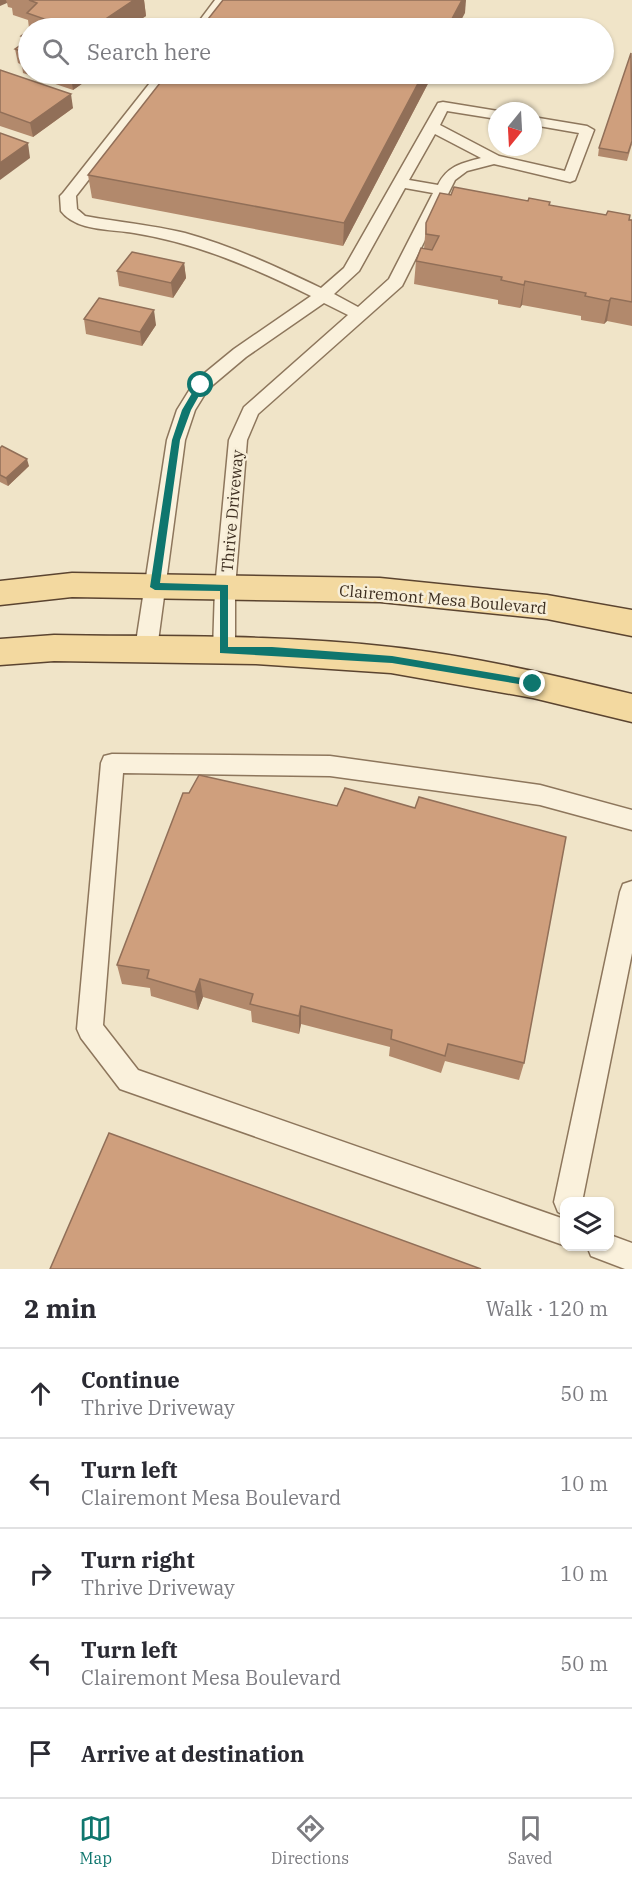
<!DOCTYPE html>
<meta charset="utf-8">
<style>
body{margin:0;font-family:"IBM Plex Serif",serif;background:#f2f2f3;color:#2b2b33}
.controls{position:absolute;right:18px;bottom:18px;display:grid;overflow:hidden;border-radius:12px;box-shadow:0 2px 4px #0004}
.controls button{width:54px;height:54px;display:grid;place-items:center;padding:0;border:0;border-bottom:2px solid #e1e1e2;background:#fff;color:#2b2b33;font:30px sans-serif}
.compass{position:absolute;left:488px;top:102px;width:54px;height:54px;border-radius:50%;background:#fff;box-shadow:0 2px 4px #0004;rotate:198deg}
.stop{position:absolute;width:18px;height:18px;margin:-14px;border:4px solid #0f766e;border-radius:50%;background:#fff}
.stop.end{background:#0f766e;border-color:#fff;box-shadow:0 2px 6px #0008}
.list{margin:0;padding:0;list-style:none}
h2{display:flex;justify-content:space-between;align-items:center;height:78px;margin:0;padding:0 24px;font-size:26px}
h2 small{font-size:20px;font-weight:400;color:#7c7c81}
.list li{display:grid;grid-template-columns:39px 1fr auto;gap:18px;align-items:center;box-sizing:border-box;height:90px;padding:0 24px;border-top:2px solid #e1e1e2}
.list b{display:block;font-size:22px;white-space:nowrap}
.list p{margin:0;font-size:20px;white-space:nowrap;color:#7c7c81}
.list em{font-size:20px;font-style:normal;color:#7c7c81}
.icon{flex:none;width:33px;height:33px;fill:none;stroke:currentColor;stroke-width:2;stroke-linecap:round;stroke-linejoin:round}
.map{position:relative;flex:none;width:632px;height:1269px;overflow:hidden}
.search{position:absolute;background:#fff;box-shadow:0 2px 4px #0004;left:18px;right:18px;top:18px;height:66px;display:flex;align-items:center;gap:15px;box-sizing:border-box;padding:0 21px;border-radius:33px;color:#7c7c81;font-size:22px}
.sheet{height:528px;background:#fff}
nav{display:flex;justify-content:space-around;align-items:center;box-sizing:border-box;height:84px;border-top:2px solid #e1e1e2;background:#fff;font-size:16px;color:#7c7c81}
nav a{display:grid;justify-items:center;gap:3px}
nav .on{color:#0f766e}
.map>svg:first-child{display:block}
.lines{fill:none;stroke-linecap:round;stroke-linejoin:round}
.lane-casing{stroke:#8d765c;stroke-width:3}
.primary-casing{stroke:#5b4430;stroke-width:3}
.lane{fill:#faf1dc;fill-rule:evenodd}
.primary{fill:#f3d9a0;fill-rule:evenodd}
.wall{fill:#b2896c}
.shaded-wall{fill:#916f58}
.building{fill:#cf9f7d;stroke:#916f58;stroke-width:1.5}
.route{fill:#0f766e}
.labels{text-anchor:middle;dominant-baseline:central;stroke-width:5;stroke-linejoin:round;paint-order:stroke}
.street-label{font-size:16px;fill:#3d2e20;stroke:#f7eed8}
</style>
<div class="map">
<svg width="632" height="1269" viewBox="0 0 632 1269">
<rect width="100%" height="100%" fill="#f0e4c8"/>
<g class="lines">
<g class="lane-casing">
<g id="lane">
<polygon points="215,0 228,0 207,28 194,28"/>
<path d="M157,74h14l-95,122 1,13 8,7c33,6 67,9 100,17 47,13 92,34 136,55l23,-20 94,-165 5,-1 55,9 -1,8 -50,-8 -7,14 59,31 66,15 14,-38 -46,-8v-8l54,9 7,4 -19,50 -5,2 -76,-18 -27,7 -12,9 -53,106 -144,128 -11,26 -12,148v63l-4,6 -7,2 -7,-2 -4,-6 2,-63 14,-148 15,-33 104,-92 -24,-12 -78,54 -38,32 -13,21 -10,30 -28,209 -4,6 -7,2 -7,-2 -4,-6 32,-209 10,-30 18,-29 39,-32 77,-53c-57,-28 -114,-53 -177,-63 -24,-4 -58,-2 -73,-22l-1,-15 3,-3zM435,134l46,24c-19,5 -34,8 -43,27l-29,-5zM405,188l28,5 -44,86 -31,28 -24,-13 25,-23z"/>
<polygon points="112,754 330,756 540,785 632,810 632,830 540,805 330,776 123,773 103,1025 138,1070 564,1219 566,1246 120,1089 81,1038 77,1029 101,763 104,756"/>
<polygon points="632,881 632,953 582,1202 564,1202 564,1215 558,1212 554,1202 620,892 623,884"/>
<polygon points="610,1235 632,1243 632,1269 625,1269 591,1256 587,1246 610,1246"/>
</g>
</g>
<g class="primary-casing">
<g id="primary">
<polygon points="72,573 380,578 547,595 632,610 632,636 547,619 380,602 72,597 0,605 0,581"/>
<path d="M54,635c112,2 225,-1 337,12 81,9 162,28 241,47v28l-99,-24 -142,-25 -135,-9 -202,-3 -54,4v-26z"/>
</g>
</g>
<use href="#lane" class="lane"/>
<use href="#primary" class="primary"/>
</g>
<g class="wall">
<polygon points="0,0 144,0 146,16 127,28 29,28 28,20 13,15 12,8 8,7 7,3"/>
<polygon points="28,31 28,74 96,74 73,90 23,73 22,65 18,63 15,49 22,44 21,36"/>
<polygon points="0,70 73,108 33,137 0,126"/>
<polygon points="433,74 343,246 92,198 88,175"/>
<polygon points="632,144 627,161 598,156 599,148"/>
<polygon points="451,195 550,202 549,205 632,220 632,326 607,321 604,324 581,320 581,316 522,305 520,308 498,304 498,300 414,284 416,261 424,249 426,223"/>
<polygon points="184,263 186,278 173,298 119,286 117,271"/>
<polygon points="84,319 156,325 142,346 86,334"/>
<polygon points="0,448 29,466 8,486 0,482"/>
<polygon points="189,793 524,1063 519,1080 445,1061 441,1073 389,1056 390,1047 301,1024 299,1034 252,1022 251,1011 203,997 198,1010 151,996 150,988 122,984 117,965"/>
</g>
<g class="shaded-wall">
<polygon points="0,0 6,0 7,3 0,6"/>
<polygon points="133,0 144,0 146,16 127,28 95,28 95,26"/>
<polygon points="462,0 466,0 465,13 457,28 447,28"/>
<polygon points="76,21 78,28 67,28 67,27"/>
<polygon points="74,74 96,74 73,90 71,76"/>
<polygon points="423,74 433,74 343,246 344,223"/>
<polygon points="71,94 73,108 33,137 30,123"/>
<polygon points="28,143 30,158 0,180 0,163"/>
<polygon points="184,263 186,278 173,298 171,283"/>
<polygon points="525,281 522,305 520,308 524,285"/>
<polygon points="611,298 607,321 604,324 609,301"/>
<polygon points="154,310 156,325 142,346 140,332"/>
<polygon points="27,459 29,466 8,486 6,478"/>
<polygon points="200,979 203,997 198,1010 195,992"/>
<polygon points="301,1006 301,1024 299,1034 299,1016"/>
</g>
<g class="building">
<polygon points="29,0 134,0 95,26 76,21 67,27 27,13 37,3"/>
<polygon points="223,0 462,0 447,28 201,28"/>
<polygon points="37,26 46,28 33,28"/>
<polygon points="28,31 28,39 21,36"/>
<polygon points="28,40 28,54 15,49"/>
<polygon points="631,53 632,141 628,153 599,148"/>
<polygon points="28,54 28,62 21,59"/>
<polygon points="0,70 71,94 30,123 0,112"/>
<polygon points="64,74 74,74 71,76"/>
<polygon points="167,74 423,74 344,223 88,175"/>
<polygon points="0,133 28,143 0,163"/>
<polygon points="454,187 528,201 529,198 550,202 549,205 606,215 608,211 630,215 629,220 632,220 632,302 611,298 609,301 585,296 586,293 525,281 524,285 501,280 502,277 416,261 421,248 432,250 439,236 426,234 426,223 440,193 451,195"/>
<polygon points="132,252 184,263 171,283 117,271"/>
<polygon points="99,298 154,310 140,332 84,319"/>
<polygon points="2,446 27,459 6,478 0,475 0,448"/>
<polygon points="199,775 337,806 345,788 415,808 419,797 566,837 524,1063 448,1044 445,1056 391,1039 392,1030 301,1006 299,1016 250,1004 253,994 200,979 195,992 147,978 149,970 117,965 183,793 189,793"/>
<polygon points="109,1133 481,1269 50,1269"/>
</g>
<polygon class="route" points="198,383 205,385 191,410 180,440 160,583 228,585 228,647 272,647 392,656 533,680 537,681 537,687 392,663 220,653 220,591 155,590 150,587 172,440 182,410"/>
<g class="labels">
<g class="street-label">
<text transform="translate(232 511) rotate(-85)">Thrive Driveway</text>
<text transform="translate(443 599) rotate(5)">Clairemont Mesa Boulevard</text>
</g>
</g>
</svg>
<div class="controls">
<button><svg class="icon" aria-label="layers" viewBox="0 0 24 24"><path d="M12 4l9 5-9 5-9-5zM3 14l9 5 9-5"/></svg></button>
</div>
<svg class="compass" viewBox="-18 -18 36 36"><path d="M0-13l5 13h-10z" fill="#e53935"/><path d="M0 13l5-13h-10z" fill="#7c7c81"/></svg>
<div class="stop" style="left:201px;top:385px"></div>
<div class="stop end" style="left:533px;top:684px"></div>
<div class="search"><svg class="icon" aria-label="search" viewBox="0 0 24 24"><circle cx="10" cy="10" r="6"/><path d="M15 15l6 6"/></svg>Search here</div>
</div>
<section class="sheet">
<h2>2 min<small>Walk · 120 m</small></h2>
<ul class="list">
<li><svg class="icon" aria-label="ahead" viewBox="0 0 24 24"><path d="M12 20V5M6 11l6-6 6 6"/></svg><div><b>Continue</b><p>Thrive Driveway</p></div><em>50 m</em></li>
<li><svg class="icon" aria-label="left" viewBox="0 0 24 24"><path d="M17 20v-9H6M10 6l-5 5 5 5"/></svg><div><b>Turn left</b><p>Clairemont Mesa Boulevard</p></div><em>10 m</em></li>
<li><svg class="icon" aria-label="right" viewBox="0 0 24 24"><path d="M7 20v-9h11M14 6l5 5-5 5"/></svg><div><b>Turn right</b><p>Thrive Driveway</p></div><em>10 m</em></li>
<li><svg class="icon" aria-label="left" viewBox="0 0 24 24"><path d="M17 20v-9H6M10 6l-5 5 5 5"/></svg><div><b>Turn left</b><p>Clairemont Mesa Boulevard</p></div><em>50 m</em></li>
<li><svg class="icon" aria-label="arrive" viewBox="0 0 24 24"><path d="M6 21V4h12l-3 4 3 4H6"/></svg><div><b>Arrive at destination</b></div></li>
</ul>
</section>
<nav>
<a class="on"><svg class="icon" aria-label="map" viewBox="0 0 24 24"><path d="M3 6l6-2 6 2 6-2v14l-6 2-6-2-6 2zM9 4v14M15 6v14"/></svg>Map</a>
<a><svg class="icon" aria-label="directions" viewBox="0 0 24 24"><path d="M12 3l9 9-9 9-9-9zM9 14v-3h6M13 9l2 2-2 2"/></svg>Directions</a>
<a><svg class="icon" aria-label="saved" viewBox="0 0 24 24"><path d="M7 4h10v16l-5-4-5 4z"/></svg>Saved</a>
</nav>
